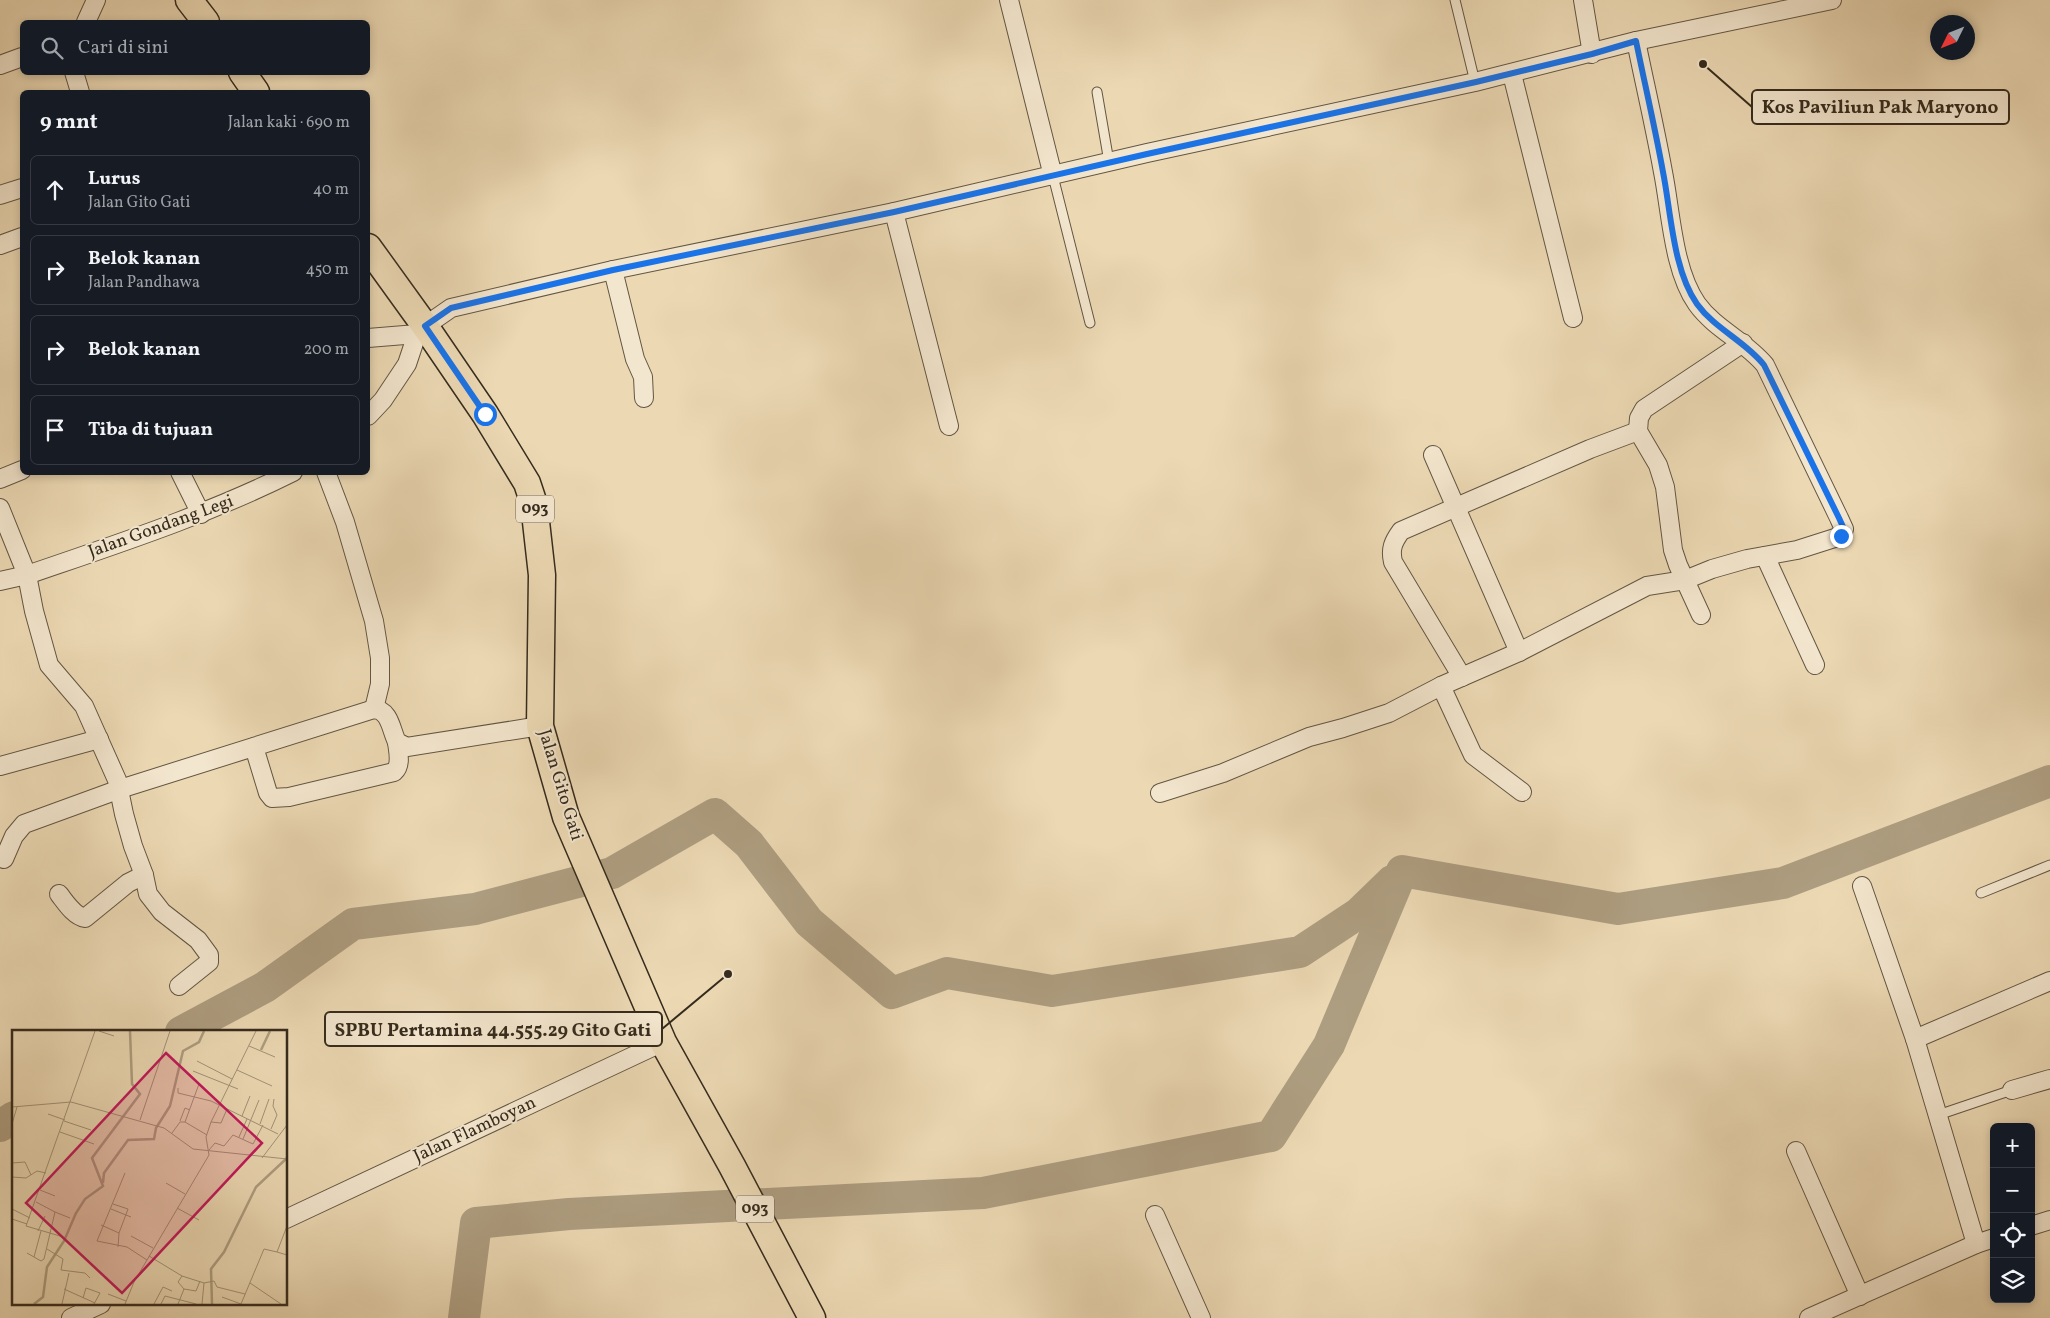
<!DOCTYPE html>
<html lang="id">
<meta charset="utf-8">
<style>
body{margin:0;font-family:Vollkorn,serif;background:#242831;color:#f1f3f6}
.controls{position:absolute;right:15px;bottom:15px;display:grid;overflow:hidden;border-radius:8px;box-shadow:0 2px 8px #0003}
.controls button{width:45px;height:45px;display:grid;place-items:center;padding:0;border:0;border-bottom:1px solid #363941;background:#171b24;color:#f1f3f6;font:25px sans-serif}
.compass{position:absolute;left:1930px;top:15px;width:45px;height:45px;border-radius:50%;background:#171b24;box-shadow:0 2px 8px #0003;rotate:227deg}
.stop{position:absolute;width:15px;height:15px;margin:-11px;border:4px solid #1a73e8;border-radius:50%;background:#fff}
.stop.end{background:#1a73e8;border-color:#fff;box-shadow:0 1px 5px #0008}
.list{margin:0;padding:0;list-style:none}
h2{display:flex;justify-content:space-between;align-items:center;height:65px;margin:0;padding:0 20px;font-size:21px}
h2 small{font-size:16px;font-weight:400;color:#9ea1a6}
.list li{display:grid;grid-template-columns:32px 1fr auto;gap:15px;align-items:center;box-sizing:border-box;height:70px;margin:0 10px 10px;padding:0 10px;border:1px solid #363941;border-radius:8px}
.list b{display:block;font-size:19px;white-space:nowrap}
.list p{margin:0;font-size:16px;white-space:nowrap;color:#9ea1a6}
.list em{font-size:16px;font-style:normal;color:#9ea1a6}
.icon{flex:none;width:28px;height:28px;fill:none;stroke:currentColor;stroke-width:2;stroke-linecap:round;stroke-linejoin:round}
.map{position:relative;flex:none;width:2050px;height:1318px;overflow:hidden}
.search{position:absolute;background:#171b24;box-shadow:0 2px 8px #0003;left:20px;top:20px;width:350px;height:55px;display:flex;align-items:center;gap:12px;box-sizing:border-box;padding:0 18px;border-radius:8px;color:#9ea1a6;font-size:19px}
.panel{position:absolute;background:#171b24;box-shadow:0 2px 8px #0003;left:20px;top:90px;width:350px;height:385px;border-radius:8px}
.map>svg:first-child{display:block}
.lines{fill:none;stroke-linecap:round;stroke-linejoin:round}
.river{stroke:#ae9e81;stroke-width:32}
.service-casing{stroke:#635643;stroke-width:11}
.minor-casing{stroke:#635643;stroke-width:20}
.primary-casing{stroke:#352b1d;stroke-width:29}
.service{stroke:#f3e6ce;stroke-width:9}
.minor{stroke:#f3e6ce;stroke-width:18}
.primary{stroke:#ecd9b4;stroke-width:26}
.route{stroke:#1a73e8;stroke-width:6}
.labels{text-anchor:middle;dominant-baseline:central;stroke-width:4;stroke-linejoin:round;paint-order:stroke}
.shield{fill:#f3e6ce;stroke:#6e6352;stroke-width:1}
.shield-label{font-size:16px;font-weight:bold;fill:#352b1d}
.street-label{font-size:18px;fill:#352b1d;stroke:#f3e6ce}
.inset-river{fill:none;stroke:#ae9e81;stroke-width:2.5}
.inset-road{fill:none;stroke:#a39378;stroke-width:1}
.view{fill:#c2185b;fill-opacity:0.15;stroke:#c2185b;stroke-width:2.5}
.inset-edge{fill:none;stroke:#352b1d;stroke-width:2.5}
.leader{fill:none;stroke:#352b1d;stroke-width:2}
.callout-dot{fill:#352b1d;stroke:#f3e6ce;stroke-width:2}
.callout{fill:#f3e6ce;stroke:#352b1d;stroke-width:2}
.callout-label{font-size:19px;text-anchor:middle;font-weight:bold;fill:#352b1d}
</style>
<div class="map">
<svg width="2050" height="1318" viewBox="0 0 2050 1318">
<rect width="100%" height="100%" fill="#ecd9b4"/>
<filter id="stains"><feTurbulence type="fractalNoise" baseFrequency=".004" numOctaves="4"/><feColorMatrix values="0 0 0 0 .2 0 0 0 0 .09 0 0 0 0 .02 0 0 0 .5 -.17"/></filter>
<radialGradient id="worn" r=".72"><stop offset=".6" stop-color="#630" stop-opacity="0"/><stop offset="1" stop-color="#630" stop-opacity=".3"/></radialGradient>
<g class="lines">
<g class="river">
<polyline points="181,1032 265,987 353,924 475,909 612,873 715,814 749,844 809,922 892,993 947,973 1052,991 1300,952 1359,913 1392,881"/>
<polyline points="0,1126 14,1117"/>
<polyline points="464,1318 476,1223 569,1214 983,1193 1271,1136 1329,1045 1402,871 1618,909 1783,883 2050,781"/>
</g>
<g class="service-casing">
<g id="service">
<polyline points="1455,0 1475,82"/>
<polyline points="1097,92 1109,162"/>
<polyline points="1053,176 1090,323"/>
<polyline points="1981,893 2050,865"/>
<polyline points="1938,1115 2012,1090"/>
</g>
</g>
<g class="minor-casing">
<g id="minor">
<polyline points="1009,0 1053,176"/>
<polyline points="1583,0 1592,54"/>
<polyline points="86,22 96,0"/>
<polyline points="0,65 22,57"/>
<polyline points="74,72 80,92"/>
<polyline points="1512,74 1573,318"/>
<polyline points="0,195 22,188"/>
<polyline points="894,212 949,426"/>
<polyline points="0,245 22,237"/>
<polyline points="613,270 635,359 643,377 644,398"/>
<polyline points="368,338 417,334"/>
<polyline points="368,416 383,400 407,364 417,334 425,326 451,308 613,270 894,212 1147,153 1475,82 1636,41 1832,0"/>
<polyline points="1433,455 1519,652"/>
<polyline points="180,472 201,514"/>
<polyline points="326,472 345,522 374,621 380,658 380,684 374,709"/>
<polyline points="0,479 22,470"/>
<polyline points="0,508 27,575 34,611 49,665 84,706 117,780 124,814 133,846 144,875 148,894 162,912 198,940 209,955 209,962 179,986"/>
<polyline points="1765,556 1815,665"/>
<path d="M0,581l27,-6c90,-31 180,-60 266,-103"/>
<polyline points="1701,615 1678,565 1673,550 1665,487 1658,465 1638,431 1639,418 1644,409 1743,343"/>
<path d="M1462,677l-69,-115c-3,-13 0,-20 8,-31l189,-82 48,-18"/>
<polyline points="1441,686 1473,755 1522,792"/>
<path d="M254,747l14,46 4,5 17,-1 105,-25c8,-7 4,-20 3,-30"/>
<polyline points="0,766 99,739"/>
<path d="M1160,793l63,-20 86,-36 34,-9 46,-15 52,-27 78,-34 128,-66 38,-6 27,-11 35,-10 50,-9 44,-14 3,-7 -5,-11 -74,-153c-20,-24 -50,-36 -68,-61 -24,-34 -26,-92 -34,-132 -8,-44 -18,-87 -27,-131"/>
<path d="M4,859l10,-23 10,-12 96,-35 254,-80c16,1 17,21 23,33l10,5 133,-21"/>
<polyline points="1862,886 1915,1039"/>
<path d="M59,894c7,9 15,22 26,24l43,-35 16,-8"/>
<polyline points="2012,1090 2050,1079"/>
<polyline points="1796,1151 1860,1296"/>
<polyline points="1155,1215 1201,1318"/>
<polyline points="286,1219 663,1042"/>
<polyline points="2031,1226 2050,1220"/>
<polyline points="1976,1244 1915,1039 2050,981"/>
<polyline points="71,1318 101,1304"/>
<polyline points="1809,1318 1976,1244 1994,1238"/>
</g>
</g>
<g class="primary-casing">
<g id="primary">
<polyline points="189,0 206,22"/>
<polyline points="242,72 256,92"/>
<polyline points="368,247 425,326 485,414 527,483 534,504 542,575 540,726 566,817 663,1042 732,1166 812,1318"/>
</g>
</g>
<use href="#service" class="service"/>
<use href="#minor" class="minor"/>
<use href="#primary" class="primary"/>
</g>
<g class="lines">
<path class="route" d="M485,414l-60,-88 26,-18 162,-38 281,-58 253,-58 329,-72 116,-28 44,-13c9,44 19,87 27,131 8,40 10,98 34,132 18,25 48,37 67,61l75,153 5,11 -3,7"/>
</g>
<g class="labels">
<g class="shield">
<rect x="516" y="495.5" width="38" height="27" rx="4"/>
<rect x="736" y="1195.5" width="38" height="27" rx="4"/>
</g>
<g class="shield-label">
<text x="535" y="509">093</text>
<text x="755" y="1209">093</text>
</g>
<g class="street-label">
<text transform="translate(161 527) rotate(-20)">Jalan Gondang Legi</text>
<text transform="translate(560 785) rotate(73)">Jalan Gito Gati</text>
<text transform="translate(475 1130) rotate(-25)">Jalan Flamboyan</text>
</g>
</g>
<g transform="translate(12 1030)">
<rect width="275" height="275" fill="#ecd9b4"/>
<path class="inset-river" d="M249,20l9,-19M91,153l1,-10 24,-33 26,-1 2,-11 14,-22 13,-55 16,-9 5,-11M22,274l9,-7 4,-30 17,-26 12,-28 9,-14 18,-13 -11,-28 48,-64 -8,-10 -2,-53M200,274l-1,-35 13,-17 32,-65 31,-29"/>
<path class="inset-road" d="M87,1l15,5M237,16l26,11M185,31l35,18M225,40l35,16M181,41l45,18M166,58v5l33,8 67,33M0,77l59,-5 93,26 29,21 94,10M36,84l17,6M230,86l8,-20M128,90l30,-89M52,91l27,9M168,91l5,-13 5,2M173,92l22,13M199,92l10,1 6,-14M0,94l5,-17M248,94l9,-25M259,99l6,-14 -4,-9 1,-7M48,102l34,12M160,103l8,-11h5l14,-38M227,107l8,-18M231,109l16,-39M197,120l6,-7 9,3 9,-11 20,9 10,-19M250,128l25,-33M0,133l13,-1 6,13M113,143l-28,68 30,6 20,13M0,147l14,1 11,-7 9,2M154,153l19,11M28,160l15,6M101,174l15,5 -9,24 -1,14M165,178l22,12M0,179l18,9M99,179l20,8M43,182l15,6M0,189l15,5M89,195l18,8M275,196l-10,26 10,3M26,201l7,-15M48,206l-34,-10 69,-195M119,206l22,12M35,219l16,10 -2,11 24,3 5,5M15,223l14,8 3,-2 11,-47 -19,-10M137,226l33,20 22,7 10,-2 3,6 28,7M22,227l7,-26M238,253l31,21M52,259l31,14M172,259l12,2 4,-10M96,264l18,7M210,267l19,7M71,268l3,-10 14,5 -6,11M50,274l7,-31M113,274l9,-22 75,-127 -3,-18 5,-15 45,-91M142,274l9,-17 9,4M149,274l4,-8 31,8M166,274l6,-15 -6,-7 4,-6M190,274l2,-21M229,274l23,-55 13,3"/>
<path class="view" d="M154,23l96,90 -140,150 -96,-90z"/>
<rect width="275" height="275" class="inset-edge"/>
</g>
<path class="leader" d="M1703 64L1752 107M728 974L662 1029"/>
<g class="callout-dot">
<circle cx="1703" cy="64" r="5"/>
<circle cx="728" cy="974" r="5"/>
</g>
<g class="callout">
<rect x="1752" y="90" width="257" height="34" rx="5"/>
<rect x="325" y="1012" width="337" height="34" rx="5"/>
</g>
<g class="callout-label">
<text x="1880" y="113">Kos Paviliun Pak Maryono</text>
<text x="493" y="1036">SPBU Pertamina 44.555.29 Gito Gati</text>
</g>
<rect width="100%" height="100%" filter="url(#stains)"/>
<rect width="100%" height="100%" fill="url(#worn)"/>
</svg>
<div class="controls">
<button>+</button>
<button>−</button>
<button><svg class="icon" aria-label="locate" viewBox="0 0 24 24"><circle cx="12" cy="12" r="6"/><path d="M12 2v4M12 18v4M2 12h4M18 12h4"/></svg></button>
<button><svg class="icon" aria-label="layers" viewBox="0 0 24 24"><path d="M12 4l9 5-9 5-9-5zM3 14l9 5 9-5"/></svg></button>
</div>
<svg class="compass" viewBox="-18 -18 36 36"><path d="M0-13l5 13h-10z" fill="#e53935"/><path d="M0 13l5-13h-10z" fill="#9ea1a6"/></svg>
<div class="stop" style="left:485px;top:414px"></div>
<div class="stop end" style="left:1841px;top:536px"></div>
<div class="search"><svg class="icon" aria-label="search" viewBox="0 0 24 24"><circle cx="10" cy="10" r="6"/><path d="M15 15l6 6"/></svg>Cari di sini</div>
<section class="panel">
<h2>9 mnt<small>Jalan kaki · 690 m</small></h2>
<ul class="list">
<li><svg class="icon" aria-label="ahead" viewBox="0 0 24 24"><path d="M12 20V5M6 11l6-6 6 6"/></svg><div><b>Lurus</b><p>Jalan Gito Gati</p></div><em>40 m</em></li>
<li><svg class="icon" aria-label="right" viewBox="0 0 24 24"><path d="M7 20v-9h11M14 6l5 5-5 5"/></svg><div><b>Belok kanan</b><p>Jalan Pandhawa</p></div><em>450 m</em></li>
<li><svg class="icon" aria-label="right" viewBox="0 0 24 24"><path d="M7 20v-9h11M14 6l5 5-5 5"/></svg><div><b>Belok kanan</b></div><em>200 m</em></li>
<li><svg class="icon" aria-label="arrive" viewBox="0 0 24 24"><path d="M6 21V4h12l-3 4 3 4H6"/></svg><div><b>Tiba di tujuan</b></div></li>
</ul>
</section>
</div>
